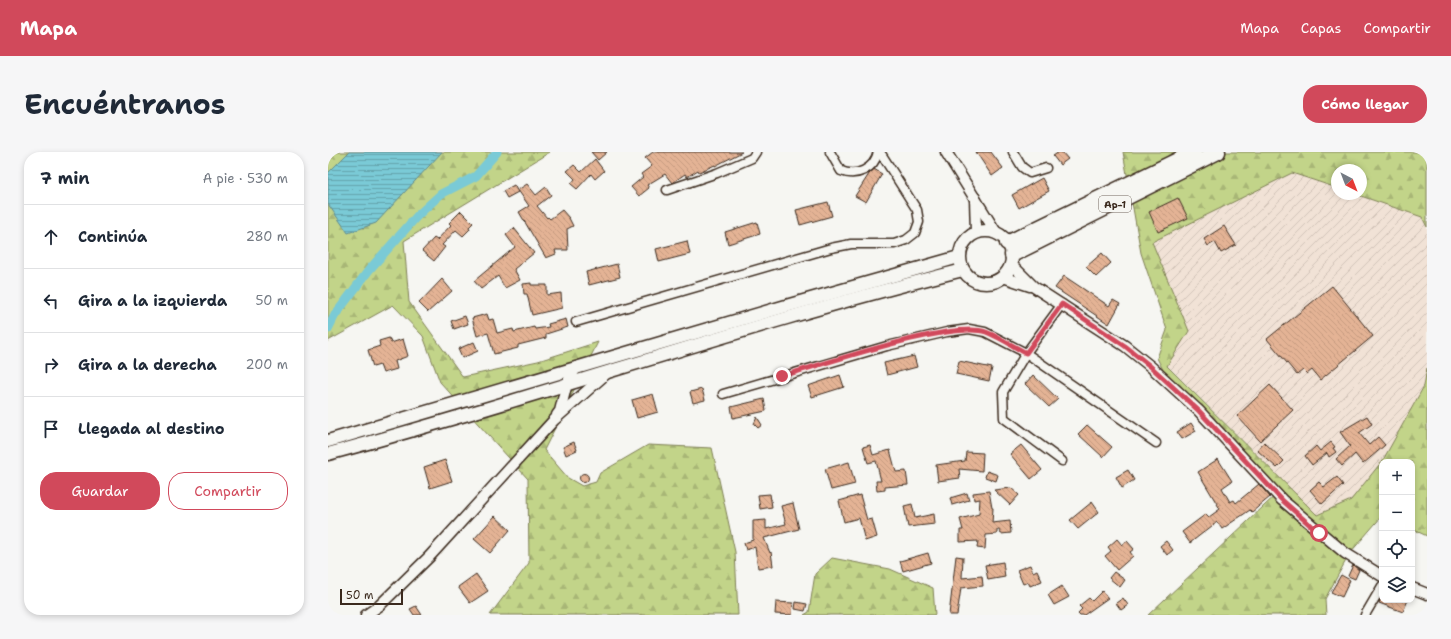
<!DOCTYPE html>
<html lang="es">
<meta charset="utf-8">
<style>
body{margin:0;font-family:"Shantell Sans",sans-serif;background:#f6f6f7;color:#1f2937}
.controls{position:absolute;right:12px;bottom:12px;display:grid;overflow:hidden;border-radius:8px;box-shadow:0 2px 6px #0003}
.controls button{width:36px;height:36px;display:grid;place-items:center;padding:0;border:0;border-bottom:1px solid #e0e1e3;background:#fff;color:#1f2937;font:20px sans-serif}
.compass{position:absolute;left:1003px;top:12px;width:36px;height:36px;border-radius:50%;background:#fff;box-shadow:0 2px 6px #0003;rotate:138deg}
.scale{position:absolute;left:12px;bottom:10px;width:63px;box-sizing:border-box;padding-left:4px;border:2px solid #3b2a1e;border-top:0;font-size:11px;line-height:14px;white-space:nowrap;color:#3b2a1e;-webkit-text-stroke:3px #f6f6f2;paint-order:stroke}
.stop{position:absolute;width:12px;height:12px;margin:-9px;border:3px solid #d1495b;border-radius:50%;background:#fff}
.stop.end{background:#d1495b;border-color:#fff;box-shadow:0 1px 4px #0008}
.list{margin:0;padding:0;list-style:none}
h2{display:flex;justify-content:space-between;align-items:center;height:52px;margin:0;padding:0 16px;font-size:17px}
h2 small{font-size:13px;font-weight:400;color:#747a83}
.list li{display:grid;grid-template-columns:26px 1fr auto;gap:12px;align-items:center;box-sizing:border-box;height:64px;padding:0 16px;border-top:1px solid #e0e1e3}
.list b{display:block;font-size:15px;white-space:nowrap}
.list em{font-size:13px;font-style:normal;color:#747a83}
.actions{display:flex;gap:8px;padding:12px 16px}
.actions a{flex:1;padding:9px 0;border:1px solid #d1495b;border-radius:16px;text-align:center;font-size:14px;color:#d1495b}
.actions .main{background:#d1495b;color:#fff}
.icon{flex:none;width:22px;height:22px;fill:none;stroke:currentColor;stroke-width:2;stroke-linecap:round;stroke-linejoin:round}
.map{position:relative;flex:none;width:1099px;height:463px;overflow:hidden;border-radius:16px}
header{display:flex;align-items:center;gap:24px;box-sizing:border-box;height:56px;padding:0 20px;background:#d1495b;color:#fff}
header strong{font-size:19px}
nav{display:flex;gap:22px;margin-inline-start:auto;font-size:14px}
.intro{display:flex;align-items:center;justify-content:space-between;box-sizing:border-box;height:96px;padding:0 24px}
h1{margin:0;font-size:28px}
.button{padding:10px 18px;border-radius:16px;background:#d1495b;color:#fff;font-size:14px;font-weight:700}
main{display:flex;gap:24px;padding:0 24px}
aside{flex:1;background:#fff;border-radius:16px;box-shadow:0 2px 6px #0003}
.map>svg:first-child{display:block}
.industrial{fill:url(#industrial-furrows)}
.forest{fill:url(#forest-firs);stroke:#7e7f54}
.water{fill:url(#water-rules);stroke:#618a8c}
.lines{fill:none;stroke-linecap:round;stroke-linejoin:round}
.canal{stroke:#7acad6;stroke-width:9}
.building{fill:url(#building-back-hatch);stroke:#3b2a1e}
.minor-casing{stroke:#3b2a1e;stroke-width:11}
.tertiary-casing{stroke:#3b2a1e;stroke-width:13}
.primary-casing{stroke:#3b2a1e;stroke-width:15}
.motorway-casing{stroke:#3b2a1e;stroke-width:17}
.minor{stroke:#f6f6f2;stroke-width:8}
.tertiary{stroke:#f6f6f2;stroke-width:10}
.primary{stroke:#f6f6f2;stroke-width:12}
.motorway{stroke:#f6f6f2;stroke-width:14}
.route{stroke:#d1495b;stroke-width:5}
.labels{text-anchor:middle;dominant-baseline:central;stroke-width:3;stroke-linejoin:round;paint-order:stroke}
.shield{fill:#f6f6f2;stroke:#73675e;stroke-width:1}
.shield-label{font-size:10px;font-weight:bold;fill:#3b2a1e}
</style>
<header>
<strong>Mapa</strong>
<nav><a>Mapa</a><a>Capas</a><a>Compartir</a></nav>
</header>
<div class="intro"><h1>Encuéntranos</h1><a class="button">Cómo llegar</a></div>
<main>
<aside>
<h2>7 min<small>A pie · 530 m</small></h2>
<ul class="list">
<li><svg class="icon" aria-label="ahead" viewBox="0 0 24 24"><path d="M12 20V5M6 11l6-6 6 6"/></svg><div><b>Continúa</b></div><em>280 m</em></li>
<li><svg class="icon" aria-label="left" viewBox="0 0 24 24"><path d="M17 20v-9H6M10 6l-5 5 5 5"/></svg><div><b>Gira a la izquierda</b></div><em>50 m</em></li>
<li><svg class="icon" aria-label="right" viewBox="0 0 24 24"><path d="M7 20v-9h11M14 6l5 5-5 5"/></svg><div><b>Gira a la derecha</b></div><em>200 m</em></li>
<li><svg class="icon" aria-label="arrive" viewBox="0 0 24 24"><path d="M6 21V4h12l-3 4 3 4H6"/></svg><div><b>Llegada al destino</b></div></li>
</ul>
<div class="actions"><a class="main">Guardar</a><a>Compartir</a></div>
</aside>
<div class="map">
<svg width="1099" height="463" viewBox="0 0 1099 463">
<defs>
<pattern id="industrial-furrows" width="10" height="10" patternUnits="userSpaceOnUse"><rect width="10" height="10" fill="#f1e2d6"/><path d="M-1 1l2-2M0 10L10 0M9 11l2-2" fill="none" stroke="#d0c2b7"/></pattern>
<pattern id="forest-firs" width="22" height="20" patternUnits="userSpaceOnUse"><rect width="22" height="20" fill="#c2d489"/><path d="M5 1l3.5 6h-7zM16 11l3.5 6h-7z" fill="#a8b676"/></pattern>
<pattern id="water-rules" width="6" height="5" patternUnits="userSpaceOnUse"><rect width="6" height="5" fill="#7acad6"/><path d="M0 2.5h6" fill="none" stroke="#65a4ad"/></pattern>
<pattern id="building-back-hatch" width="6" height="6" patternUnits="userSpaceOnUse"><rect width="6" height="6" fill="#e4b395"/><path d="M-1 5l2 2M0 0l6 6M5-1l2 2" fill="none" stroke="#c49a80"/></pattern>
</defs>
<rect width="100%" height="100%" fill="#f6f6f2"/>
<filter id="ink" filterUnits="userSpaceOnUse"><feTurbulence type="fractalNoise" baseFrequency=".025" numOctaves="2"/><feDisplacementMap in="SourceGraphic" scale="8" xChannelSelector="R" yChannelSelector="G"/><feConvolveMatrix kernelMatrix="1 2 1 2 8 2 1 2 1" color-interpolation-filters="sRGB"/></filter>
<g filter="url(#ink)">
<polygon class="industrial" points="964,21 1009,36 1009,42 1027,42 1094,65 1099,75 1099,215 1096,234 1055,308 1023,348 989,363 839,213 861,179 824,90"/>
<g class="forest">
<polygon points="0,0 222,0 76,89 81,150 135,225 210,209 270,190 216,298 240,326 254,334 268,330 272,321 320,293 384,296 407,400 410,463 162,463 201,411 200,327 112,230 95,184 65,153 0,189"/>
<polygon points="795,0 1099,0 1099,75 1094,65 1027,42 1033,42 1033,18 1009,18 1009,36 964,21 824,90 861,179 839,214 989,363 1023,348 1055,308 1096,234 1099,216 1099,384 1084,377 1084,310 1054,310 1054,364 1022,401 997,447 998,463 820,463 952,339 843,234 829,206 839,178 813,101"/>
<polygon points="504,406 562,417 605,436 607,463 476,463 481,460 487,422"/>
</g>
<polygon class="water" points="21,0 114,0 48,71 20,81 0,52 0,21"/>
<g class="lines">
<polyline class="canal" points="0,177 7,163 41,118 90,63 113,42 148,24 169,0"/>
</g>
<g class="building">
<polygon points="263,0 279,0 270,8"/>
<polygon points="325,0 414,0 387,14 387,13 371,20 370,18 359,25 357,22 344,31 337,22 319,33 321,36 311,44 303,35 315,25 313,22 324,14 317,6"/>
<polygon points="648,0 663,0 675,16 664,24"/>
<polygon points="731,0 734,0 740,7 732,13 725,4"/>
<polygon points="267,7 276,19 267,27 263,22 249,37 243,32 247,27 239,19 246,13 253,20"/>
<polygon points="546,17 554,22 538,50 527,44 541,22"/>
<polygon points="714,26 721,39 691,56 684,43"/>
<polygon points="199,32 208,43 218,35 223,43 209,54 219,66 220,65 222,67 234,58 241,66 245,74 239,77 240,98 227,98 228,102 218,106 191,60 201,54 190,38"/>
<polygon points="186,33 190,40 179,46 175,39"/>
<polygon points="850,46 860,66 830,80 821,60"/>
<polygon points="500,50 504,64 472,73 468,58"/>
<polygon points="133,59 145,71 141,75 142,77 135,84 128,78 114,93 117,95 106,109 94,99 106,86 109,88 123,73 121,71"/>
<polygon points="429,70 432,82 400,92 397,80"/>
<polygon points="896,74 908,93 893,101 887,90 880,94 876,87"/>
<polygon points="186,76 206,101 186,117 192,128 177,136 170,124 153,137 146,129 187,95 178,83"/>
<polygon points="359,89 362,102 331,110 328,97"/>
<polygon points="774,101 783,111 768,125 758,115"/>
<polygon points="289,112 292,125 261,133 258,120"/>
<polygon points="736,124 781,154 785,148 792,152 781,172 727,136"/>
<polygon points="114,127 124,139 100,160 91,151"/>
<polygon points="203,131 203,133 219,133 219,143 233,141 234,156 204,163 199,142 196,142 195,132"/>
<polygon points="1004,134 1045,184 992,228 984,218 979,222 975,218 969,223 939,187"/>
<polygon points="159,162 161,168 165,167 169,181 185,177 186,180 206,175 207,177 221,175 220,172 238,167 240,175 218,182 218,186 190,193 190,196 166,202 160,181 149,184 144,166"/>
<polygon points="137,164 140,172 126,177 123,169"/>
<polygon points="61,186 63,191 75,187 80,204 67,209 69,217 55,221 52,213 45,215 40,198 52,194 51,189"/>
<polygon points="146,190 150,199 134,206 130,197"/>
<polygon points="586,204 589,215 559,223 556,211"/>
<polygon points="631,209 664,216 661,229 628,222"/>
<polygon points="512,223 516,235 484,245 480,234"/>
<polygon points="705,223 730,247 721,255 697,232"/>
<polygon points="942,233 965,258 932,289 909,264"/>
<polygon points="374,237 377,248 365,251 362,240"/>
<polygon points="325,242 330,260 309,266 304,248"/>
<polygon points="436,247 438,259 405,266 403,255"/>
<polygon points="1039,264 1044,272 1031,281 1041,293 1050,285 1057,293 1035,312 1027,302 1014,314 1008,307 1022,294 1012,280"/>
<polygon points="429,265 434,273 430,276 426,272"/>
<polygon points="863,271 868,279 854,287 849,280"/>
<polygon points="759,273 784,295 775,305 750,282"/>
<polygon points="246,290 249,298 238,303 235,295"/>
<polygon points="936,290 956,309 949,316 929,298"/>
<polygon points="1003,290 1007,295 1005,296 1008,300 1001,305 999,301 984,313 977,304 988,294 992,299"/>
<polygon points="542,293 545,303 562,298 568,320 578,319 580,333 557,335 557,338 549,339 548,329 553,329 548,309 540,311 535,295"/>
<polygon points="693,293 714,318 703,327 682,302"/>
<polygon points="638,300 655,301 654,319 631,317 632,326 610,329 608,313 637,309"/>
<polygon points="890,307 904,329 894,336 902,350 906,348 908,351 931,332 942,345 924,360 922,358 894,377 889,370 862,391 854,380 878,362 881,365 892,357 870,320"/>
<polygon points="117,308 124,329 102,336 96,315"/>
<polygon points="521,310 527,332 503,338 497,317"/>
<polygon points="800,318 806,328 794,336 788,325"/>
<polygon points="659,319 670,323 668,329 657,325"/>
<circle cx="256" cy="326" r="4.5"/>
<polygon points="1009,325 1015,333 994,352 982,338 991,330 996,335"/>
<polygon points="683,336 691,343 682,353 666,338"/>
<polygon points="661,339 664,356 665,356 664,371 682,369 683,381 673,382 671,378 669,378 669,382 658,383 657,397 649,396 650,389 632,390 632,378 635,378 632,367 651,362 652,347 646,348 645,341"/>
<polygon points="639,341 641,348 624,353 622,346"/>
<polygon points="442,342 444,355 432,357 430,343"/>
<polygon points="532,343 539,368 544,367 549,385 537,389 531,366 516,370 511,349"/>
<polygon points="764,350 771,360 750,377 742,368"/>
<polygon points="465,351 471,377 436,386 442,401 443,400 445,414 430,416 427,395 418,398 416,391 425,388 425,369 438,368 438,377 458,372 453,354"/>
<polygon points="584,352 587,366 606,362 607,372 580,375 576,354"/>
<polygon points="167,364 182,378 162,401 146,387"/>
<polygon points="789,387 794,393 799,389 806,397 802,400 805,404 789,418 777,404 783,399 780,395"/>
<polygon points="838,389 845,398 839,403 832,394"/>
<polygon points="600,401 603,411 575,419 572,409"/>
<polygon points="628,404 635,405 634,426 654,424 655,434 633,436 629,463 621,463"/>
<polygon points="675,410 677,425 660,428 657,413"/>
<polygon points="702,413 705,420 709,418 714,429 702,434 700,430 695,432 689,418"/>
<polygon points="1025,413 1031,418 1027,427 1020,424"/>
<polygon points="786,420 797,428 792,435 781,426"/>
<polygon points="148,422 160,439 142,451 130,435"/>
<polygon points="1013,423 1022,428 1014,445 1003,440"/>
<polygon points="734,434 741,445 726,453 720,443"/>
<polygon points="774,439 780,446 756,463 752,463 750,461 754,457 751,454 761,446 764,449"/>
<polygon points="795,446 800,453 793,458 788,451"/>
<polygon points="1052,448 1080,448 1075,460 1051,451"/>
<polygon points="448,450 465,451 464,463 447,462"/>
<polygon points="468,450 479,452 477,459 467,457"/>
<polygon points="88,454 94,463 86,463 82,457"/>
</g>
<g class="lines">
<g class="minor-casing">
<g id="minor">
<path d="M502,0l11,19c15,6 33,-1 37,-19"/>
<polyline points="685,0 694,15 702,21 718,16"/>
<polyline points="339,38 389,21 424,6 428,0"/>
<polyline points="248,170 503,96 523,92 566,92 578,88 587,81 591,70 589,58 552,0"/>
<polyline points="395,242 559,194 619,180 641,177 657,180 698,201 828,291"/>
<polyline points="734,309 676,266 675,240 698,201 734,152"/>
<polyline points="1037,463 1054,434"/>
</g>
</g>
<g class="tertiary-casing">
<g id="tertiary">
<polyline points="618,0 669,82"/>
<polyline points="647,46 648,81"/>
<polyline points="683,112 706,135 797,194 822,214 871,259 954,348 1017,401 1054,424"/>
<polyline points="675,125 702,134"/>
<polyline points="229,263 232,259 239,231 248,216"/>
<polyline points="1084,436 1099,442"/>
<polyline points="38,463 51,454 101,405 226,268 279,221"/>
</g>
</g>
<g class="primary-casing">
<g id="primary">
<circle cx="658" cy="105" r="26"/>
<polyline points="0,289 458,154 631,105"/>
<path d="M0,302c213,-57 421,-131 635,-184"/>
</g>
</g>
<g class="motorway-casing">
<g id="motorway">
<polyline points="679,91 866,0"/>
<polyline points="684,103 890,0"/>
</g>
</g>
<use href="#minor" class="minor"/>
<use href="#tertiary" class="tertiary"/>
<use href="#primary" class="primary"/>
<use href="#motorway" class="motorway"/>
</g>
</g>
<g class="lines" filter="url(#ink)">
<path class="route" d="M454,224c40,-11 170,-56 204,-44 13,5 27,14 40,21l36,-49 63,42 25,20 49,45 83,89 37,33"/>
</g>
<g class="labels">
<rect class="shield" x="771" y="44" width="32" height="16" rx="3"/>
<g class="shield-label">
<text x="787" y="52">Ap-1</text>
</g>
</g>
</svg>
<div class="controls">
<button>+</button>
<button>−</button>
<button><svg class="icon" aria-label="locate" viewBox="0 0 24 24"><circle cx="12" cy="12" r="6"/><path d="M12 2v4M12 18v4M2 12h4M18 12h4"/></svg></button>
<button><svg class="icon" aria-label="layers" viewBox="0 0 24 24"><path d="M12 4l9 5-9 5-9-5zM3 14l9 5 9-5"/></svg></button>
</div>
<svg class="compass" viewBox="-18 -18 36 36"><path d="M0-13l5 13h-10z" fill="#e53935"/><path d="M0 13l5-13h-10z" fill="#747a83"/></svg>
<div class="scale">50 m</div>
<div class="stop" style="left:991px;top:381px"></div>
<div class="stop end" style="left:454px;top:224px"></div>
</div>
</main>
